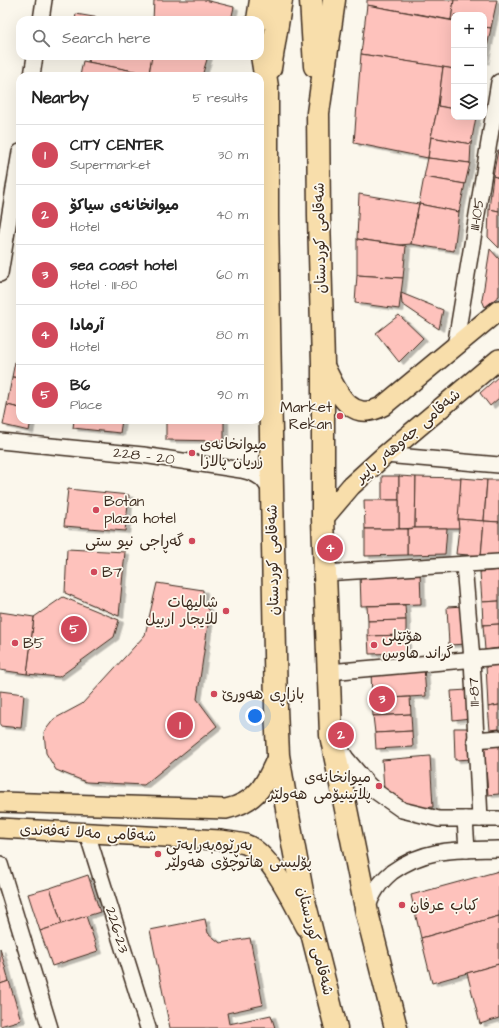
<!DOCTYPE html>
<meta charset="utf-8">
<style>
body{margin:0;font-family:"Architects Daughter","Playpen Sans Arabic",sans-serif;background:#f6f6f6;color:#222}
.controls{position:absolute;right:12px;top:12px;display:grid;overflow:hidden;border-radius:8px;box-shadow:0 4px 16px #0002}
.controls button{width:36px;height:36px;display:grid;place-items:center;padding:0;border:0;border-bottom:1px solid #e0e0e0;background:#fff;color:#222;font:20px sans-serif}
.you{position:absolute;left:255px;top:716px;width:14px;height:14px;margin:-10px;border:3px solid #fff;border-radius:50%;background:#1a73e8;box-shadow:0 0 0 6px #1a73e833}
.badge{display:grid;place-items:center;width:26px;height:26px;border-radius:50%;background:#d1495b;color:#fff;font-size:13px;font-weight:700}
.pin{position:absolute;translate:-50% -50%;border:2px solid #fff;box-shadow:0 1px 4px #0006}
.list{margin:0;padding:0;list-style:none}
h2{display:flex;justify-content:space-between;align-items:center;height:52px;margin:0;padding:0 16px;font-size:17px}
h2 small{font-size:13px;font-weight:400;color:#767676}
.list li{display:grid;grid-template-columns:26px 1fr auto;gap:12px;align-items:center;box-sizing:border-box;height:60px;padding:0 16px;border-top:1px solid #e0e0e0}
.list b{display:block;font-size:15px;white-space:nowrap}
.list p{margin:0;font-size:13px;white-space:nowrap;color:#767676}
.list em{font-size:13px;font-style:normal;color:#767676}
.icon{flex:none;width:22px;height:22px;fill:none;stroke:currentColor;stroke-width:2;stroke-linecap:round;stroke-linejoin:round}
.map{position:relative;flex:none;width:499px;height:1028px;overflow:hidden}
.search{position:absolute;background:#fff;box-shadow:0 4px 16px #0002;left:16px;top:16px;width:248px;height:44px;display:flex;align-items:center;gap:10px;box-sizing:border-box;padding:0 14px;border-radius:12px;color:#767676;font-size:15px}
.panel{position:absolute;background:#fff;box-shadow:0 4px 16px #0002;left:16px;top:72px;width:248px;height:352px;border-radius:12px}
.map>svg:first-child{display:block}
.building{fill:#fec2bc;stroke:#3b2a1e;filter:url(#shadow)}
.lines{fill:none;stroke-linecap:round;stroke-linejoin:round}
.minor-casing{stroke:#3b2a1e;stroke-width:18}
.major-casing{stroke:#3b2a1e;stroke-width:22}
.highway-casing{stroke:#3b2a1e;stroke-width:25}
.minor{stroke:#fbf7ec;stroke-width:15}
.major{stroke:#f8deab;stroke-width:19}
.highway{stroke:#f8deab;stroke-width:22}
.poi-dot{fill:#d1495b;stroke:#fbf7ec;stroke-width:1.5}
.labels{text-anchor:middle;dominant-baseline:central;stroke-width:3.5;stroke-linejoin:round;paint-order:stroke}
.street-label{font-size:15px;fill:#3b2a1e;stroke:#fbf7ec}
.poi-label{font-size:15px;fill:#3b2a1e;stroke:#fbf7ec;text-anchor:start}
</style>
<div class="map">
<svg width="499" height="1028" viewBox="0 0 499 1028">
<defs>
<filter id="shadow"><feDropShadow dx="4.5" dy="2.5" stdDeviation="0" flood-color="#0004"/></filter>
</defs>
<rect width="100%" height="100%" fill="#fbf7ec"/>
<filter id="ink" filterUnits="userSpaceOnUse"><feTurbulence type="fractalNoise" baseFrequency=".025" numOctaves="2"/><feDisplacementMap in="SourceGraphic" scale="8" xChannelSelector="R" yChannelSelector="G"/><feConvolveMatrix kernelMatrix="1 2 1 2 8 2 1 2 1" color-interpolation-filters="sRGB"/></filter>
<g filter="url(#ink)">
<g class="building">
<polygon points="154,0 205,0 234,7 231,20 153,20"/>
<polygon points="367,0 454,0 451,20 367,5"/>
<polygon points="454,0 497,0 491,28 484,27 484,15 454,15 454,20 451,20"/>
<polygon points="367,5 454,21 454,69 361,54"/>
<polygon points="76,14 111,20 75,20"/>
<polygon points="484,27 491,28 484,62"/>
<polygon points="361,54 443,67 438,106 431,137 428,158 354,143"/>
<polygon points="89,56 152,56 149,74 88,62"/>
<polygon points="152,56 208,56 202,76 155,76 149,74"/>
<polygon points="83,61 149,74 149,76 80,76"/>
<polygon points="443,67 454,69 454,109 438,106"/>
<polygon points="438,106 454,109 454,117 476,117 471,144 431,137"/>
<polygon points="431,137 471,144 470,163 428,158"/>
<polygon points="498,150 499,150 499,178 493,176"/>
<polygon points="428,158 470,163 465,184 424,177"/>
<polygon points="493,176 499,178 499,211 489,209"/>
<polygon points="424,177 465,184 459,212 419,204"/>
<polygon points="359,194 419,204 411,244 400,245 357,239"/>
<polygon points="419,204 459,212 454,251 411,244"/>
<polygon points="489,209 499,211 499,248 488,237"/>
<polygon points="357,239 406,246 403,278 357,275"/>
<polygon points="490,249 499,259 499,296 485,307 482,300"/>
<polygon points="357,275 403,278 399,309 355,303"/>
<polygon points="401,293 443,310 439,329 402,304"/>
<polygon points="399,315 423,338 399,362 376,333"/>
<polygon points="19,345 20,345 20,363 15,362"/>
<polygon points="15,362 20,363 20,378 12,377"/>
<polygon points="499,376 499,398 490,406 480,393"/>
<polygon points="12,377 20,378 20,408 7,405"/>
<polygon points="7,405 20,408 20,420 31,420 29,431 3,425"/>
<polygon points="74,420 122,420 120,433 73,428"/>
<polygon points="166,420 224,420 224,441 166,440"/>
<rect x="382" y="476" width="17" height="24"/>
<polygon points="399,476 416,477 415,528 399,529"/>
<polygon points="416,477 461,478 459,528 415,528"/>
<polygon points="461,478 487,480 484,521 458,519"/>
<polygon points="487,480 499,480 499,522 484,521"/>
<polygon points="68,489 129,495 125,531 64,526"/>
<polygon points="364,500 399,500 399,529 365,529"/>
<polygon points="458,519 484,521 481,556 456,554 459,528"/>
<polygon points="484,521 499,522 499,555 481,556"/>
<polygon points="415,528 447,528 445,554 407,555 407,529"/>
<polygon points="365,529 407,529 407,555 365,556"/>
<polygon points="67,549 125,552 119,616 65,593"/>
<polygon points="499,570 499,601 482,602 480,572"/>
<polygon points="420,571 421,604 361,606 360,573"/>
<polygon points="157,583 203,590 203,603 210,611 197,699 217,726 144,785 86,782 56,770 46,753 44,732 54,719 82,704 145,635"/>
<polygon points="63,597 119,620 114,637 59,677 27,674 34,617"/>
<polygon points="499,601 499,624 483,625 482,602"/>
<polygon points="405,605 406,620 368,621 367,606"/>
<polygon points="464,606 467,644 449,645 447,607"/>
<polygon points="0,612 34,617 27,674 0,670"/>
<polygon points="406,620 406,635 368,636 368,621"/>
<polygon points="499,624 499,648 485,650 483,625"/>
<polygon points="406,635 406,653 369,654 368,636"/>
<polygon points="499,664 499,705 488,707 486,665"/>
<polygon points="424,667 426,696 372,699 371,670"/>
<polygon points="468,690 470,718 453,720 451,691"/>
<polygon points="0,691 24,694 21,728 0,726"/>
<polygon points="410,697 411,714 373,716 372,699"/>
<polygon points="499,705 499,729 490,730 488,707"/>
<polygon points="411,714 412,731 375,733 373,716"/>
<polygon points="454,728 472,728 473,759 455,760"/>
<polygon points="412,731 413,747 376,749 375,733"/>
<polygon points="499,740 499,794 488,795 484,741"/>
<polygon points="430,756 433,807 401,809 387,793 384,788 382,760"/>
<polygon points="499,871 499,916 421,938 411,895"/>
<polygon points="88,875 100,912 62,924 50,888"/>
<polygon points="50,888 62,924 40,931 28,894"/>
<polygon points="86,916 98,951 52,966 40,931"/>
<polygon points="499,916 499,964 432,983 421,938"/>
<polygon points="205,919 208,933 220,943 250,938 263,1005 227,1013 229,1024 271,1015 275,1028 170,1028 150,930"/>
<polygon points="0,948 9,981 0,984"/>
<polygon points="499,964 499,1018 480,1024 467,973"/>
<polygon points="9,981 21,1020 0,1026 0,984"/>
</g>
<g class="lines">
<g class="minor-casing">
<g id="minor">
<polyline points="41,20 44,0"/>
<polyline points="32,76 35,56"/>
<polyline points="0,274 20,152"/>
<polyline points="455,347 499,82"/>
<path d="M0,441l143,14 98,15c15,3 26,9 30,25"/>
<polyline points="385,455 499,465"/>
<polyline points="464,565 472,659 480,819"/>
<polyline points="324,573 499,562"/>
<polyline points="329,672 499,657"/>
<polyline points="475,740 499,738"/>
<polyline points="336,743 346,758 367,783 375,791 402,810 439,819 499,819"/>
<polyline points="465,819 467,850"/>
<polyline points="87,833 148,1028"/>
<polyline points="0,864 50,1028"/>
<path d="M367,910c5,-17 12,-27 25,-38 34,-25 67,-22 107,-23"/>
</g>
</g>
<g class="major-casing">
<g id="major">
<path d="M323,363c13,25 25,62 60,43l116,-96"/>
<polyline points="323,519 351,486 385,455 499,359"/>
<path d="M0,802l226,7c32,-7 40,-26 52,-54"/>
<path d="M0,828l220,12c8,1 17,2 25,4 26,9 48,59 61,83"/>
</g>
</g>
<g class="highway-casing">
<g id="highway">
<polyline points="311,0 315,66"/>
<polyline points="334,0 318,113 319,217 323,363 323,519 331,735 367,913 396,1028"/>
<polyline points="258,20 261,0"/>
<polyline points="260,43 267,87 267,216 276,708 278,755 290,827 303,897 336,1028"/>
<polyline points="270,68 281,0"/>
</g>
</g>
<use href="#minor" class="minor"/>
<use href="#major" class="major"/>
<use href="#highway" class="highway"/>
</g>
</g>
<g class="poi-dot">
<circle cx="340" cy="416" r="4"/>
<circle cx="192" cy="453" r="4"/>
<circle cx="96" cy="510" r="4"/>
<circle cx="192" cy="541" r="4"/>
<circle cx="94" cy="572" r="4"/>
<circle cx="226" cy="611" r="4"/>
<circle cx="15" cy="643" r="4"/>
<circle cx="374" cy="645" r="4"/>
<circle cx="214" cy="694" r="4"/>
<circle cx="379" cy="786" r="4"/>
<circle cx="158" cy="854" r="4"/>
<circle cx="402" cy="905" r="4"/>
</g>
<g class="labels">
<g class="street-label">
<text transform="translate(477 214) rotate(-81)">111-105</text>
<text transform="translate(320 238) rotate(-91)">شەقامی کوردستان</text>
<text transform="translate(408 436) rotate(-41)">شەقامی جەوهەر باپیر</text>
<text transform="translate(144 456) rotate(7)">228 - 20</text>
<text transform="translate(273 560) rotate(-91)">شەقامی کوردستان</text>
<text transform="translate(474 692) rotate(-92)">111-87</text>
<text transform="translate(88 833) rotate(3)">شەقامی مەلا ئەفەندی</text>
<text transform="translate(117 930) rotate(73)">226-23</text>
<text transform="translate(315 941) rotate(76)">شەقامی کوردستان</text>
</g>
<g class="poi-label">
<text x="332" y="407" text-anchor="end">Market<tspan x="332" dy="17">Rekan</tspan></text>
<text x="200" y="444">میوانخانەی<tspan x="200" dy="17">زریان پالازا</tspan></text>
<text x="104" y="501">Botan<tspan x="104" dy="17">plaza hotel</tspan></text>
<text x="184" y="541" text-anchor="end">گەڕاجی نیو ستی</text>
<text x="102" y="572">B7</text>
<text x="218" y="602" text-anchor="end">شاليهات<tspan x="218" dy="17">للايجار اربيل</tspan></text>
<text x="382" y="636">هۆتێلی<tspan x="382" dy="17">گراند هاوس</tspan></text>
<text x="23" y="643">B5</text>
<text x="222" y="694">بازاڕی هەورێ</text>
<text x="371" y="777" text-anchor="end">میوانخانەی<tspan x="371" dy="17">پلاتینیۆمی هەولێر</tspan></text>
<text x="166" y="845">بەڕێوەبەرایەتی<tspan x="166" dy="17">پۆلیسی هاتوچۆی هەولێر</tspan></text>
<text x="410" y="905">كباب عرفان</text>
</g>
</g>
</svg>
<div class="controls">
<button>+</button>
<button>−</button>
<button><svg class="icon" aria-label="layers" viewBox="0 0 24 24"><path d="M12 4l9 5-9 5-9-5zM3 14l9 5 9-5"/></svg></button>
</div>
<div class="you"></div>
<div class="pin badge" style="left:180px;top:725px">1</div>
<div class="pin badge" style="left:341px;top:735px">2</div>
<div class="pin badge" style="left:382px;top:699px">3</div>
<div class="pin badge" style="left:330px;top:548px">4</div>
<div class="pin badge" style="left:74px;top:629px">5</div>
<div class="search"><svg class="icon" aria-label="search" viewBox="0 0 24 24"><circle cx="10" cy="10" r="6"/><path d="M15 15l6 6"/></svg>Search here</div>
<section class="panel">
<h2>Nearby<small>5 results</small></h2>
<ul class="list">
<li><span class="badge">1</span><div><b>CITY CENTER</b><p>Supermarket</p></div><em>30 m</em></li>
<li><span class="badge">2</span><div><b>میوانخانەی سیاکۆ</b><p>Hotel</p></div><em>40 m</em></li>
<li><span class="badge">3</span><div><b>sea coast hotel</b><p>Hotel · 111-80</p></div><em>60 m</em></li>
<li><span class="badge">4</span><div><b>آرمادا</b><p>Hotel</p></div><em>80 m</em></li>
<li><span class="badge">5</span><div><b>B6</b><p>Place</p></div><em>90 m</em></li>
</ul>
</section>
</div>
